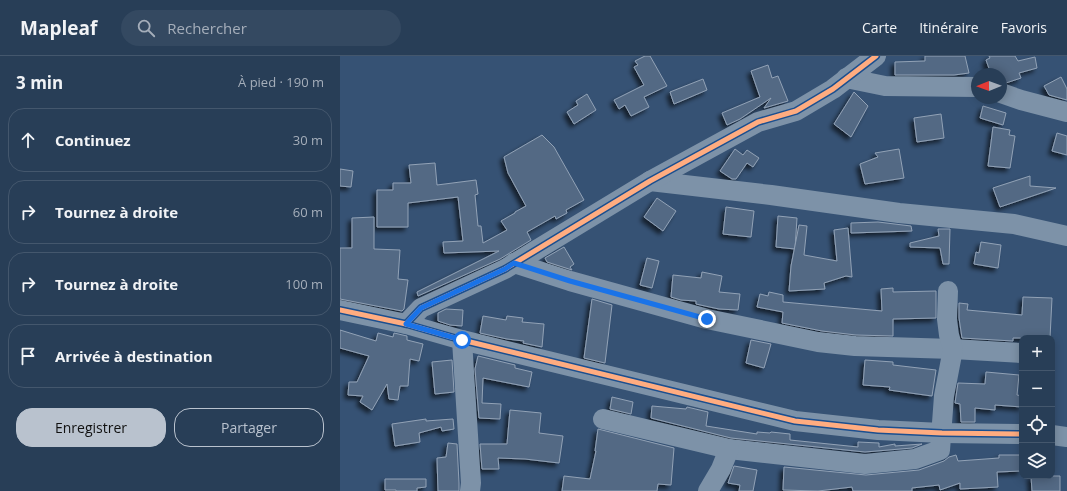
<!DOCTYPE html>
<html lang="fr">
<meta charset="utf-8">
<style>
body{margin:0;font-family:"Open Sans",sans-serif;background:#344961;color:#f1f3f6}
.controls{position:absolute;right:12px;bottom:12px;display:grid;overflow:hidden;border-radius:8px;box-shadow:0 2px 10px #0003}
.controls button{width:36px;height:36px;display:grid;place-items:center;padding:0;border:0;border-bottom:1px solid #44576d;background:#283e57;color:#f1f3f6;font:20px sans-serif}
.compass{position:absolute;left:631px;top:12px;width:36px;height:36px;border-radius:50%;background:#283e57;box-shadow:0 2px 10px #0003;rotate:269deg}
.stop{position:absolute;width:12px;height:12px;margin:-9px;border:3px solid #1a73e8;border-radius:50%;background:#fff}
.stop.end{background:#1a73e8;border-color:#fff;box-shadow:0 1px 4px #0008}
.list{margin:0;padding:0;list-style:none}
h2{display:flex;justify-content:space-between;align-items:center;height:52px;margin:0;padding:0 16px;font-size:17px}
h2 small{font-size:13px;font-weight:400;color:#a5aeba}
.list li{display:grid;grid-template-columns:26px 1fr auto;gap:12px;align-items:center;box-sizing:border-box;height:64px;margin:0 8px 8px;padding:0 8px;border:1px solid #44576d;border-radius:16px}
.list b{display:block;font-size:15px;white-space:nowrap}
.list em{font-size:13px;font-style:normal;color:#a5aeba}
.actions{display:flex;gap:8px;padding:12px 16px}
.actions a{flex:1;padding:9px 0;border:1px solid #b9c2ce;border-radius:16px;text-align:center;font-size:14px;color:#b9c2ce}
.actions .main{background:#b9c2ce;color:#111}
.icon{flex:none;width:22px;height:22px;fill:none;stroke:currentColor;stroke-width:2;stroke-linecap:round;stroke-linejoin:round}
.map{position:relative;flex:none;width:727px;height:435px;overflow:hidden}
header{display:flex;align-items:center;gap:24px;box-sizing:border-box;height:56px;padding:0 20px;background:#283e57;border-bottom:1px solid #44576d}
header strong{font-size:19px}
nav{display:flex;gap:22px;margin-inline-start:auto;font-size:14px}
.search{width:280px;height:36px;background:#344961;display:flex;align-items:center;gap:10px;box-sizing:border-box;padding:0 14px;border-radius:22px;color:#a5aeba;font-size:15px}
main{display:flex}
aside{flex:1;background:#283e57}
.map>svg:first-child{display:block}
.building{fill:#526984;stroke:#92a2b6;filter:url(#shadow)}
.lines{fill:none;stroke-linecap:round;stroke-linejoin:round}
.minor{stroke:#7d92a8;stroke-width:20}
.cycleway-casing{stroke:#1b4f8f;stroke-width:8}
.cycleway{stroke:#ffac80;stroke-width:5}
.route{stroke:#1a73e8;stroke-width:5}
</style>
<header>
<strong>Mapleaf</strong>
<div class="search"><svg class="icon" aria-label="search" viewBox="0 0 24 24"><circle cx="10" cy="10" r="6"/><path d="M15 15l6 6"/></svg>Rechercher</div>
<nav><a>Carte</a><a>Itinéraire</a><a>Favoris</a></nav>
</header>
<main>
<aside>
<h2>3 min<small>À pied · 190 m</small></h2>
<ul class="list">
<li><svg class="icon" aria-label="ahead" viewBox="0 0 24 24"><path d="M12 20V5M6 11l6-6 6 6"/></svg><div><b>Continuez</b></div><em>30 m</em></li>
<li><svg class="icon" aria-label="right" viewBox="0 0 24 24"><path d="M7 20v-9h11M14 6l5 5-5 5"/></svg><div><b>Tournez à droite</b></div><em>60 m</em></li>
<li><svg class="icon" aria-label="right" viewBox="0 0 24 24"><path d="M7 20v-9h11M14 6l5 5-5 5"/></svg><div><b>Tournez à droite</b></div><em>100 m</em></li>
<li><svg class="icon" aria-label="arrive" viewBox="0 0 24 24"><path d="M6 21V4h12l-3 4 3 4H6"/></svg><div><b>Arrivée à destination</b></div></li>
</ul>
<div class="actions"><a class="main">Enregistrer</a><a>Partager</a></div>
</aside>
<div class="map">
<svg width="727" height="435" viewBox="0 0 727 435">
<defs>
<filter id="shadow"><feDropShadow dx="-3.5" dy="3.5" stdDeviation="2" flood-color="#0009"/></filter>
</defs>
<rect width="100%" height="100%" fill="#365274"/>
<g class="building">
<polygon points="305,0 310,0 327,30 304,41 309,51 291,60 285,49 279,53 274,44 304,29 294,11 298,9 295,5"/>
<polygon points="585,0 625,0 629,17 614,19 555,19 555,6 585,5"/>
<polygon points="649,0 675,0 678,5 695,1 697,12 679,17 681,22 666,27 661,26 661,18 651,18 646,4 650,2"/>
<polygon points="428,9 432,22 438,20 448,45 424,52 431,42 400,63 387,69 382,57 420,41 411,15"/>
<polygon points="721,21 727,33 727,44 709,39 704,30"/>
<polygon points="363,23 367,34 334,48 330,36"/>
<polygon points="514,36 528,50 511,81 494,68"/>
<polygon points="247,38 256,54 234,68 227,56 238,49 236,45"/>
<polygon points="643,50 666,57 663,69 640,62"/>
<polygon points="601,58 604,82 577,86 574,62"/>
<polygon points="653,71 670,74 669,79 675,80 670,112 648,110"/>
<polygon points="717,77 727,80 727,99 712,95"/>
<polygon points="202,79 214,91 244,144 226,154 227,157 216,163 215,160 187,176 191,184 160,203 78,240 77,236 159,195 104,197 103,186 123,185 118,141 68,147 68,171 37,171 37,134 53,134 53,127 71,127 69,109 95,107 97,129 136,124 138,138 135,139 138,170 141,170 143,187 167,174 161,165 175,157 175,156 186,150 168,117 164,101"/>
<polygon points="395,93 403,99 407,94 419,102 413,111 407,107 396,123 392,123 380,115"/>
<polygon points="559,93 564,122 525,128 520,108 538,101 535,97"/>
<polygon points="0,113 13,115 11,131 0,130"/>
<polygon points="690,120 690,130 716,132 660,151 653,132"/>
<polygon points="317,142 336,155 323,175 304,161"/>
<polygon points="386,151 414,155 411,181 383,178"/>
<polygon points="438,160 457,162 455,193 436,191"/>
<polygon points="34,161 34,193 60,194 58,223 68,224 64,253 62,255 0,243 0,192 12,192 12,162"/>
<polygon points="538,166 571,170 572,175 511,177 511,167"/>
<polygon points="459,169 467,170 464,199 497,205 494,174 508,172 512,221 506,220 484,227 485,233 449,235 451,210"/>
<polygon points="598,173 610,173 609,208 603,208 600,192 570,191 570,187 599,180"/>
<polygon points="641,186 661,189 658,212 634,208 636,196 639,197"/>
<polygon points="224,191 234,208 230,211 232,214 207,206 205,202"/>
<polygon points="307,202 319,205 312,232 300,229"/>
<polygon points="362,216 382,220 379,236 400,238 398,254 379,253 365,250 356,248 356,245 341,244 331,241 333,219 361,222"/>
<polygon points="553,232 553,236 596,235 596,262 553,263 553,280 516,279 482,275 442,267 443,256 417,251 420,238 428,240 429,236 443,239 443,246 542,255 541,233"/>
<polygon points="683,241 712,242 710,282 673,282 673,285 622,282 619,262 619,247 628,248 627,254 682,259"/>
<polygon points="252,243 272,249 265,307 244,302"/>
<polygon points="106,253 123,254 122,270 110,269 98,265 98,257"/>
<polygon points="143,260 166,264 167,260 183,262 182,266 204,268 202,291 183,287 184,285 167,283 140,277"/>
<polygon points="0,274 36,285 38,277 53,281 54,277 67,280 67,284 83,288 79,305 70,303 68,330 60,330 58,344 49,343 47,328 32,354 20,346 23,340 8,339 9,326 17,326 29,300 0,292"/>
<polygon points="411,284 431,288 424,312 406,307"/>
<polygon points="138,300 175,309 175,312 192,316 189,331 143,322 142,347 161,348 160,363 139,362 135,313"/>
<polygon points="112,304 114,336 95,338 92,306"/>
<polygon points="525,304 553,306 553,309 596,314 592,340 549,334 550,331 523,329"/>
<polygon points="646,316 679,319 677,339 682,340 682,351 655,349 655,354 635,352 635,366 621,366 620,348 615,347 618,327 645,328"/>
<polygon points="272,341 293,346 291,358 270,353"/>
<polygon points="312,350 346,353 347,351 368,356 366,370 417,378 417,376 430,377 431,376 450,378 450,384 518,391 518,386 539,387 539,391 555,388 555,390 582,388 572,392 525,396 391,382 311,362"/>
<polygon points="170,354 201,357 199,377 223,380 219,407 185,403 158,402 159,413 142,413 140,388 167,388"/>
<polygon points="86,363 86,365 113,363 114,373 102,375 101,371 79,377 80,386 55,390 52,368"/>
<polygon points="258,373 334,392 331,429 318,428 317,435 222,435 224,420 250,423 256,395 255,395"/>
<polygon points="108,387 117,388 119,427 119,435 98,435 97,402 106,401"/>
<polygon points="616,399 618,405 659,402 659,399 681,399 681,415 657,416 658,431 620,433 620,427 600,434 599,429 572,432 572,435 513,435 512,431 478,435 443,434 444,411 526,419 579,414 604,405 609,401"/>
<polygon points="394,410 417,414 413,435 399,435 400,429 388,427"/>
<polygon points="691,420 720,420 720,435 692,435"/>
<polygon points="45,423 86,423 86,431 77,432 77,435 56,435 56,434 45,434"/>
</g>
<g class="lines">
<g class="minor">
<polyline points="506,22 545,30 637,31"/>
<polyline points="661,37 681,44 727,56"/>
<polyline points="310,125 431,139 559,157 674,168 727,180"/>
<polyline points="174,207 230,225 367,263 478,286 515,290 613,293 682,297"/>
<polyline points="0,254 66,268 122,284 455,365 538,374 602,377 682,378"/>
<polyline points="66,268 81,252 165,213 310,125 418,66 456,55 493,33 536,0"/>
<polyline points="122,284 131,427 130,435"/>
<polyline points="263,363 389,393 525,408 575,403 600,394 604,340 613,293 609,279 607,263 608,235"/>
<polyline points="712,379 727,381"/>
<polyline points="368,435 381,413 389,393"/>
</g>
<g class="cycleway-casing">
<g id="cycleway">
<polyline points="0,254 66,268 122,284 455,365 538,374 602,377 682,378"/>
<polyline points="66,268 81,252 165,213 310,125 418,66 456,55 493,33 536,0"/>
</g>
</g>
<use href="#cycleway" class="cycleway"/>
</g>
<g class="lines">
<polyline class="route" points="122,284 66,268 81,252 165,213 174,207 230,225 367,263"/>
</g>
</svg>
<div class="controls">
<button>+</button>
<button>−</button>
<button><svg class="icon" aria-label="locate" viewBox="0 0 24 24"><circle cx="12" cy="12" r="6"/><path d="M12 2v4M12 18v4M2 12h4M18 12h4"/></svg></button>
<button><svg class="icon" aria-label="layers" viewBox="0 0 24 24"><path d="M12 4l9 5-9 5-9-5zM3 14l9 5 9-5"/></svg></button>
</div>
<svg class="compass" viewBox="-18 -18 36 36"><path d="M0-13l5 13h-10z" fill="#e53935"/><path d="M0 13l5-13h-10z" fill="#a5aeba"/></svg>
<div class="stop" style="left:122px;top:284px"></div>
<div class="stop end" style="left:367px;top:263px"></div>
</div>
</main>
